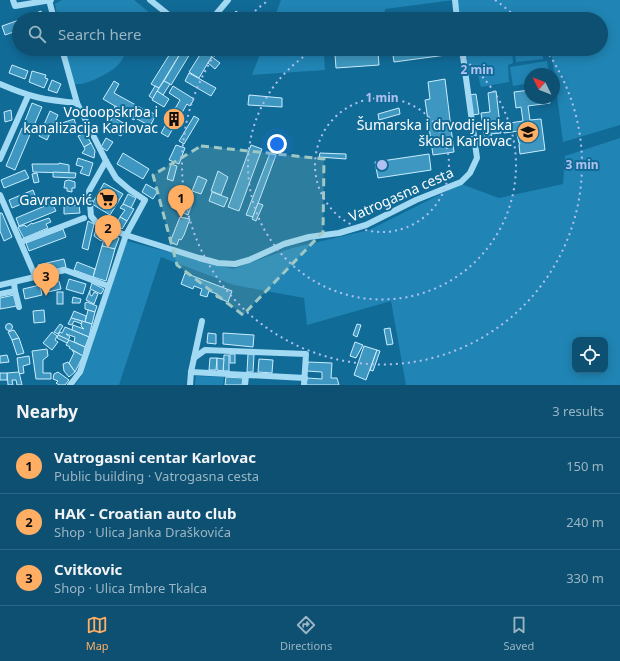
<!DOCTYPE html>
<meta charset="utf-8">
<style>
body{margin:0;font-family:"Noto Sans",sans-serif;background:#165776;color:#f1f3f6}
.controls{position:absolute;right:12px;bottom:12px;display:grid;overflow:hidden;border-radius:8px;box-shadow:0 2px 10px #0003}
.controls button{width:36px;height:36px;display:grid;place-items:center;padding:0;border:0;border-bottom:1px solid #2d6784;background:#0d5071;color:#f1f3f6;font:20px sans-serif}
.compass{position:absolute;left:524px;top:68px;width:36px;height:36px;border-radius:50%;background:#0d5071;box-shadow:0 2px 10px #0003;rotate:313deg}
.you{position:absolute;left:277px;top:144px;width:14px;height:14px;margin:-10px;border:3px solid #fff;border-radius:50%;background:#1a73e8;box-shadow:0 0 0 6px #1a73e833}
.badge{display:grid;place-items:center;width:26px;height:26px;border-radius:50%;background:#ffae64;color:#111;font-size:13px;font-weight:700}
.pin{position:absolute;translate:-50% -33px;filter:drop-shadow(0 1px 2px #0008)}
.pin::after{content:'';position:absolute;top:21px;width:14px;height:12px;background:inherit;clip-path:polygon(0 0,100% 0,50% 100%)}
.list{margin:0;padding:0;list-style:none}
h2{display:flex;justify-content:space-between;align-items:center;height:52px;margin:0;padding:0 16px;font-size:17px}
h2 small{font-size:13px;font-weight:400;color:#9ab5c3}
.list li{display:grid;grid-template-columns:26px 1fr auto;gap:12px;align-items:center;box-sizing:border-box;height:56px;padding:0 16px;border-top:1px solid #2d6784}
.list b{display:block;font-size:15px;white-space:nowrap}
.list p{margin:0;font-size:13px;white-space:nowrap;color:#9ab5c3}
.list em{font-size:13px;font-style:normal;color:#9ab5c3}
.icon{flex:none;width:22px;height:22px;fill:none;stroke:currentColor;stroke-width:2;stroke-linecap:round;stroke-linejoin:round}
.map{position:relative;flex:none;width:620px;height:385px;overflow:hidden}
.search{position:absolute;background:#0d5071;box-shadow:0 2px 10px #0003;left:12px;right:12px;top:12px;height:44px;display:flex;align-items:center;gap:10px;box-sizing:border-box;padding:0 14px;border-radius:22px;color:#9ab5c3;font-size:15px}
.sheet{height:220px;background:#0d5071}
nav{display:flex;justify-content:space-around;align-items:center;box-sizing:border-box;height:56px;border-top:1px solid #2d6784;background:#0d5071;font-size:11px;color:#9ab5c3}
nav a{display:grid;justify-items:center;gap:2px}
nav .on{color:#ffae64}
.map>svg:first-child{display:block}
.green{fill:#2085b4;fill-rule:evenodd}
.building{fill:#3e97c0;stroke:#caedfe}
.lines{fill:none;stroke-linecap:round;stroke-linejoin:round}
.minor{stroke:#a2daf4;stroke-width:6}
.marked{fill:#9fc8c5;fill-opacity:0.2;stroke:#9fc8c5;stroke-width:3;stroke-dasharray:8 5;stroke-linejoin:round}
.ring{fill:none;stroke:#b0c1f1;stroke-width:2;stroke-dasharray:2 4}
.labels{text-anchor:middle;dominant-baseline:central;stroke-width:4;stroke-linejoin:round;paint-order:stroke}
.poi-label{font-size:14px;fill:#fff;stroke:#116b97;text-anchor:end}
.street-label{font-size:14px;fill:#fff;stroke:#116b97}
.centre{fill:#b0c1f1;stroke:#116b97;stroke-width:2}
.ring-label{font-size:12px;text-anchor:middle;font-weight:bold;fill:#b0c1f1;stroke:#116b97;stroke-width:4;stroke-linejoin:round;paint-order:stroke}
</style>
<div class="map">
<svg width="620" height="385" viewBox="0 0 620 385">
<rect width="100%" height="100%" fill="#116b97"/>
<g class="green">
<polygon points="62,0 134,0 150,13 146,19 58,19 55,4"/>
<polygon points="281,0 454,0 385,9 384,19 274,19"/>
<polygon points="457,0 620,0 620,125 563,142 551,49 601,49 601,19 460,19"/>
<path d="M65,49h63c-3,5 -6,12 -10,16 -6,7 -37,24 -45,18z"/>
<polygon points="262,49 374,49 324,54 325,70 252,75"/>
<polygon points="465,49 512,49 513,63 508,65 509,82 481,87 478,75 469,76"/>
<polygon points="514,49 542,49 543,59 516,62"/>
<polygon points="547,61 549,74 530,74 530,83 513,86 510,67"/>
<path d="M620,138v247h-214l-15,-84 -84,24 -3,-27 -70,-13 -73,-28 -42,128h-44l6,-8 46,-136 106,28 59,-21 77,-18 92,-46 38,14 64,-14 2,-28zM575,340h30v30h-30z"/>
<polygon points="196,376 224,377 223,385 195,385"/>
</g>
<g class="building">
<polygon points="41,11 44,19 21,19"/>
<polygon points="236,11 240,14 236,19 230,19"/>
<polygon points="19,20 19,30 5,35 2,26"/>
<polygon points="173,49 183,49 159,88 151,84"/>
<polygon points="183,49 193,49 171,85 164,81"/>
<polygon points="392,49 446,49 446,55 394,62"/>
<polygon points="203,50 212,56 199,78 189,72"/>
<polygon points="378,52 379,65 336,68 335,55"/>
<polygon points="212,57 220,63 215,69 208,63"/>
<polygon points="12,65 28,71 25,79 9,73"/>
<polygon points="32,71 46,75 45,78 48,79 44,88 29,82"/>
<polygon points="189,73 216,88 211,96 185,81"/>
<polygon points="445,79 454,152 433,155 425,100 430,99 428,82"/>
<polygon points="52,80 61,84 57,93 48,90"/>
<polygon points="114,81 119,84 114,93 143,109 137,119 103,99"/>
<polygon points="164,81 170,84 163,95 157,91"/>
<polygon points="155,86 159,88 153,99 149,96"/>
<polygon points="173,86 194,99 190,106 187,104 168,137 161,133 180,100 169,93"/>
<polygon points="530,90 530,98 549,98 550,103 528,106 530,120 541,119 545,150 520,154 519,145 520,143 519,143 517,134 519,134 519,131 504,133 503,124 523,121 521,107 516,108 514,92"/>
<polygon points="157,91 169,99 164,107 152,100"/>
<polygon points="496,91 501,133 491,134 493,145 486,146 481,113 490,112 488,93"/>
<polygon points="476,94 479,114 472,115 469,95"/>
<polygon points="249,95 282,98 282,107 248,105"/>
<polygon points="32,103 42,107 32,130 23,126"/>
<polygon points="115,106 135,118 134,120 114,109"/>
<polygon points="144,108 156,115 150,126 137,119"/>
<polygon points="399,108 400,114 379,120 378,114"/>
<polygon points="11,110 12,120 5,122 4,112"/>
<polygon points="50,111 58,115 47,140 39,136"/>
<polygon points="194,116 199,119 184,144 179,141"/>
<polygon points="113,117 127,125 121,136 106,128"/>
<polygon points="74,119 77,128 64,131 62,123"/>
<polygon points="22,128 31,132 15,170 6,166"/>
<polygon points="85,133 91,143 84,147 78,136"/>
<polygon points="106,138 113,142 107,151 101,147"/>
<polygon points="91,143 95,151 94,158 82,153 85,149 84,147"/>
<polygon points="176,145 185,148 179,164 169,160"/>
<polygon points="251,145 262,149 239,211 228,207"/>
<polygon points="123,153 149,169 143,179 117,164"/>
<polygon points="270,153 276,155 253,217 246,215"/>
<polygon points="320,153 346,154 346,159 319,157"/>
<polygon points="429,154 431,170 378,178 375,162"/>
<polygon points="78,158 93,163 89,176 80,173 83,167 76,165"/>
<polygon points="59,163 69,165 69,173 33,172 32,164 59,164"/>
<polygon points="171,164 177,166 173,181 167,179"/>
<polygon points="25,170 29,178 4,188 1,180"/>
<polygon points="218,171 228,177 221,195 211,191"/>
<polygon points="53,172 76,173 75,178 53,177"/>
<polygon points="37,173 39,182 34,183 32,174"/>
<polygon points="198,176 207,180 201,194 192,191"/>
<polygon points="69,180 75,182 75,188 72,188 72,192 67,191 67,188 64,188 65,181"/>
<polygon points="104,183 123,194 110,215 92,204"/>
<polygon points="146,184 158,191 153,199 142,192"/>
<polygon points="33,190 36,198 12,208 9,200"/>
<polygon points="212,192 228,198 224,207 209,201"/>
<polygon points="128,194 136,198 131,208 123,204"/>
<polygon points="175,197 192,204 188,215 171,207"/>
<polygon points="52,203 56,211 19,226 16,218"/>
<polygon points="258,203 263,205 256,221 252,219"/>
<polygon points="123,204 134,209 127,221 120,217 125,210 120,208"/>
<polygon points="79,205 80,213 64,214 64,206"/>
<polygon points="0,213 2,213 12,237 4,241 0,231"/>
<polygon points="120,217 127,221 122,229 116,225"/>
<polygon points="180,217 190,219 184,235 181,240 179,239 177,245 170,242"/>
<polygon points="49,218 51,222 46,224 48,228 24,238 22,235 18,227 25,225 26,227 32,223 32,224"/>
<polygon points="88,221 94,224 88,250 82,248"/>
<polygon points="97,226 119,238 115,249 102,246 104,239 101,241 94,236"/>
<polygon points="63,229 66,237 29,251 26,243"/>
<polygon points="102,246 115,249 106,281 93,277"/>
<polygon points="64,259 66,267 40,273 38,265"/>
<polygon points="77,262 95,269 93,277 74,270"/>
<polygon points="185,273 232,291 228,302 216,297 217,294 209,291 207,297 200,295 202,289 194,286 193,289 181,284"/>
<polygon points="69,279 86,284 83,294 66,289"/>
<polygon points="59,281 61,289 48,292 46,283"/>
<polygon points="92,283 104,289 101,294 90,289"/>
<polygon points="40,285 42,295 25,299 23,289"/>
<polygon points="90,290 90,295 92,296 94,292 98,294 94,304 86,300"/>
<rect x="57" y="292" width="6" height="12"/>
<polygon points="14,295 17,306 0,309 0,298"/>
<polygon points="73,297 81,299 80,303 72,303"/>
<polygon points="87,302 97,306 95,312 85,309 85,303"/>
<polygon points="44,310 45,322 34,323 33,311"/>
<polygon points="88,310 95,312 92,324 85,322"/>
<polygon points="74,311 86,316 85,322 71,318"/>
<polygon points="71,318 82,321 82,324 74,321 72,325 68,324"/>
<polygon points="82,321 92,324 89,337 72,330 73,325 84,329 81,326"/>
<circle cx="9" cy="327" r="3.5"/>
<polygon points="60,324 63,326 58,334 54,332"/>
<polygon points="357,324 361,325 357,337 353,335"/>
<polygon points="65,327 89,337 85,347 74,342 75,337 66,334 70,337 68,340 58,335 60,332 62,333"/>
<polygon points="390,328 393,344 387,345 384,329"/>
<polygon points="14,330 19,338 12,340 8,332"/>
<polygon points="52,332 57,336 55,340 58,342 52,350 43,343"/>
<polygon points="208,333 216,334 216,344 207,343"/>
<polygon points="223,333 254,335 253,347 223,344"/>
<polygon points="58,335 69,340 67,343 57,338"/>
<polygon points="19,338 24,353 17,355 12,340"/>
<polygon points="69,340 85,347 83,356 69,348 70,347 66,345"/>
<polygon points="355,342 363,345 356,358 350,356"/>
<polygon points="364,346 377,350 366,380 354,375"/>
<polygon points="47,349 48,356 43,360 43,373 51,373 51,379 36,379 32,351"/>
<polygon points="72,350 83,356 75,372 69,363 74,353"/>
<polygon points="377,350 380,351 373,371 370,370"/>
<rect x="230" y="354" width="5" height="9"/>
<polygon points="248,354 254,355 253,372 247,372"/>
<polygon points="7,355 9,362 0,363 0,356"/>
<polygon points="224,355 229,355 229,371 223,371"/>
<polygon points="29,356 30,364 23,366 24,373 19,374 17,358"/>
<polygon points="210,358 217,358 216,370 209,370"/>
<polygon points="217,358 224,359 223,371 217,370"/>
<polygon points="259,359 273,360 272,373 258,372"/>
<polygon points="68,362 75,372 69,377 64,371 63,364"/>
<polygon points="308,362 332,363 331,378 337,378 339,385 306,385 307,378 322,379 322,372 307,371"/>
<polygon points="19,372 22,385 17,385 16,380 12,380 13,385 8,385 7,373"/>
<polygon points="58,372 69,380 65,385 59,385 56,383 58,381 53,379 54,374"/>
<rect x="0" y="373" width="7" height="7"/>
<polygon points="226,377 243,378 242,385 225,385"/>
</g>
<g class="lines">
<g class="minor">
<polyline points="13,0 15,6 51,0"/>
<polyline points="49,0 54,19"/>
<polyline points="150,0 174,19"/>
<polyline points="455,0 457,19"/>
<polyline points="212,19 228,0"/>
<polyline points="62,49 77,103 106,161 116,178 130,190 145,200 126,235 80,372 70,385"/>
<path d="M0,84c30,13 44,16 77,19"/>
<polyline points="0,159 28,96"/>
<polyline points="106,161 89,191 91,216 96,222 106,228 126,235 199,258 218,263 235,264 249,260 284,244 309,237 339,233 366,225 416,200 461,182 470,173 477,158 462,49"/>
<polyline points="0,195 36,278"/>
<polyline points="21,242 84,218"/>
<polyline points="0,285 65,270 108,286"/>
<polyline points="15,291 19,307"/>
<polyline points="0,294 15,291 14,283"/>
<polyline points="194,358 205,350 306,354 304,385"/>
<polyline points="191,372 305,378"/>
<polyline points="190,385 191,372 202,321"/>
<polyline points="245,385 246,376"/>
</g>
</g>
<path class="marked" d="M201,146l123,13 -1,73 -80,83 -66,-50 -24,-90z"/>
<g class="ring">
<circle cx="382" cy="165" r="67"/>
<path d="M450 50A134 134 0 1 1 314 50"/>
<path d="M246 19A200 200 0 0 1 269 0M495 0A200 200 0 0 1 518 19M546 50A200 200 0 1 1 218 50"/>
</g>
<defs>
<g id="building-disc" transform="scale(1.15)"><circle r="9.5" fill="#ffae64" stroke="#116b97"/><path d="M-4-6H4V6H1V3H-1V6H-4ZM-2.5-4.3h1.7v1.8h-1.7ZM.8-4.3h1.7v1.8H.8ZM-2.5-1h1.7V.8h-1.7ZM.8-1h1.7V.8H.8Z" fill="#111"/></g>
<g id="school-disc" transform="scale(1.15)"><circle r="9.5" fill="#ffae64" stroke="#116b97"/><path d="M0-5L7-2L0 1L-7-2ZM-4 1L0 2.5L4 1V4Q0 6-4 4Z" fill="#111"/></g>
<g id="supermarket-disc" transform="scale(1.15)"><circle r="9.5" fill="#ffae64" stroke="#116b97"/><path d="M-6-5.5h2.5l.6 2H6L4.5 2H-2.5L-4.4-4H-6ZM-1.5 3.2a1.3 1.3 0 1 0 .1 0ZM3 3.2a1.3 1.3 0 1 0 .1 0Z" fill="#111"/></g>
</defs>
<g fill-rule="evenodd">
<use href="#building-disc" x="174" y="119"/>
<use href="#school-disc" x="528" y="132"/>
<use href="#supermarket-disc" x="107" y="199"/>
</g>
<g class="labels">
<g class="poi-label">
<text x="158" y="111">Vodoopskrba i<tspan x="158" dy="16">kanalizacija Karlovac</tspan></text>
<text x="512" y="124">Šumarska i drvodjeljska<tspan x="512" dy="16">škola Karlovac</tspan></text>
<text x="92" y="199">Gavranović</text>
</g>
<g class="street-label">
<text transform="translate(401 194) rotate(-24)">Vatrogasna cesta</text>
</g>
</g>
<circle cx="382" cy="165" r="6" class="centre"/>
<g class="ring-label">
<text x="477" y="74">2 min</text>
<text x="382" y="102">1 min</text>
<text x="582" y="169">3 min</text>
</g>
</svg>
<div class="controls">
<button><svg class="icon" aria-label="locate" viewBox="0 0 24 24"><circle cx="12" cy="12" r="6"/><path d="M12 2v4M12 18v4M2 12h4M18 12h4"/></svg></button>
</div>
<svg class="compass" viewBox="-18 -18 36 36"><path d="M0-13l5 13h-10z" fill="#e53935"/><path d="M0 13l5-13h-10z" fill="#9ab5c3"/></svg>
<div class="you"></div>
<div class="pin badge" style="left:181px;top:218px">1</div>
<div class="pin badge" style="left:108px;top:248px">2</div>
<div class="pin badge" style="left:46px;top:296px">3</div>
<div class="search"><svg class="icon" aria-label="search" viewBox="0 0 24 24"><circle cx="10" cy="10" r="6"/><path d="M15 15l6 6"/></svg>Search here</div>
</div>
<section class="sheet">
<h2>Nearby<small>3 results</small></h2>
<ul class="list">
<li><span class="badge">1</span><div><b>Vatrogasni centar Karlovac</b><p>Public building · Vatrogasna cesta</p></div><em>150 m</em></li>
<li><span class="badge">2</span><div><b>HAK - Croatian auto club</b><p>Shop · Ulica Janka Draškovića</p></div><em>240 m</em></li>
<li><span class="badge">3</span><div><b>Cvitkovic</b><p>Shop · Ulica Imbre Tkalca</p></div><em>330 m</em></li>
</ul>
</section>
<nav>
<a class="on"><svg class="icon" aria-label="map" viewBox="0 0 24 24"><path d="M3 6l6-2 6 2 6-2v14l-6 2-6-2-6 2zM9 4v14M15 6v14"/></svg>Map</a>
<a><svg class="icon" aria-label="directions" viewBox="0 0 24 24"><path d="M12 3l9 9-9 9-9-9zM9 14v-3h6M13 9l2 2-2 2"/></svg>Directions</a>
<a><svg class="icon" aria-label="saved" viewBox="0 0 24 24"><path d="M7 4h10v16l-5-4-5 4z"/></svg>Saved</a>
</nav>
